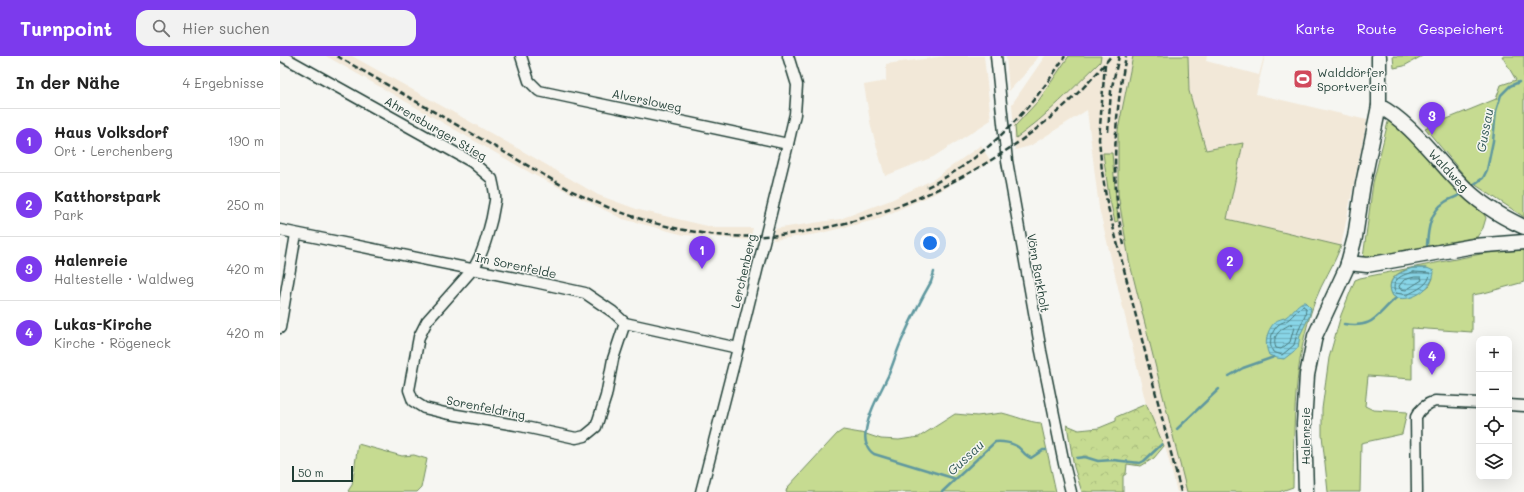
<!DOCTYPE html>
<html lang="de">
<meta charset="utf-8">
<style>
body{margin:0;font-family:Mali,sans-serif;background:#f2f2f2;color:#222}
.controls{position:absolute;right:12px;bottom:12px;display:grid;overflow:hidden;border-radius:8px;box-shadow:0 4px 16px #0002}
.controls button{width:36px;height:36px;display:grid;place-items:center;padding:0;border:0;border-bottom:1px solid #e0e0e0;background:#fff;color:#222;font:20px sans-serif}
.scale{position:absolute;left:12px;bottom:10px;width:61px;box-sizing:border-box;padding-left:4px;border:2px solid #1f3d34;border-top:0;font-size:11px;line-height:14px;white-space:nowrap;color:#1f3d34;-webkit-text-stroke:3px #f6f6f2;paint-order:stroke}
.you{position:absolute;left:650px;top:187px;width:14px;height:14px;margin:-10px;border:3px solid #fff;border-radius:50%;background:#1a73e8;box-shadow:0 0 0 6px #1a73e833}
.badge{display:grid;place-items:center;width:26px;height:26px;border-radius:50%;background:#7c3aed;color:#fff;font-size:13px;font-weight:700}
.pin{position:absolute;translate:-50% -33px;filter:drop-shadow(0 1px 2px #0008)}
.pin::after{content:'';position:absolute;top:21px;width:14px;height:12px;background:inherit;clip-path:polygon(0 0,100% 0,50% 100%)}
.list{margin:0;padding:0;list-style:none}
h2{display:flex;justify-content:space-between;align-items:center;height:52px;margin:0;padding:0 16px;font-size:17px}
h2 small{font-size:13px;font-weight:400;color:#767676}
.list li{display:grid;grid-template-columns:26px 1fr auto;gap:12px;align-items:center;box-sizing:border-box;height:64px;padding:0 16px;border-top:1px solid #e0e0e0}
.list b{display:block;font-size:15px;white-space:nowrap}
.list p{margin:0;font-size:13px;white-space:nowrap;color:#767676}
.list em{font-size:13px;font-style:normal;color:#767676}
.icon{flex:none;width:22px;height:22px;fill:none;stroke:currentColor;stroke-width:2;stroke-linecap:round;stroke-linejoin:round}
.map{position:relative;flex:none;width:1244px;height:436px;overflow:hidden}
header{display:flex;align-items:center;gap:24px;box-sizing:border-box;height:56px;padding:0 20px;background:#7c3aed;color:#fff}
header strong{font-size:19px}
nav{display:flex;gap:22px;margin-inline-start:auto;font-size:14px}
.search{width:280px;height:36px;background:#f2f2f2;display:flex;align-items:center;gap:10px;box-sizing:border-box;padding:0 14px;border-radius:12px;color:#767676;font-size:15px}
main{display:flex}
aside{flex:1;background:#fff}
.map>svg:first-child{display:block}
.built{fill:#f2e8d8}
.green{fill:#c6db91;stroke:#728c62;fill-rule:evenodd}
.forest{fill:url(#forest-crowns);stroke:#728c62}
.water{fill:url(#water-rules);stroke:#5e989f}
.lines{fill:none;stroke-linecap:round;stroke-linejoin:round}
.shore{stroke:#497a7c;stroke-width:1}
.stream{stroke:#5e989f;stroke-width:2.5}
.minor-casing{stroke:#1f3d34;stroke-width:13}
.secondary-casing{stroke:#1f3d34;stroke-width:17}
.minor{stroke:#f6f6f2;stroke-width:10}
.secondary{stroke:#f6f6f2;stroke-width:14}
.rail{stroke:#1f3d34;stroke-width:2.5;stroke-dasharray:6 3;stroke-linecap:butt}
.labels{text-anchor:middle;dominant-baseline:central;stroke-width:3;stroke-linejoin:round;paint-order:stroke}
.poi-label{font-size:12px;fill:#1f3d34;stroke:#f6f6f2;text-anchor:start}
.street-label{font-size:12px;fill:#1f3d34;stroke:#f6f6f2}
.water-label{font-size:13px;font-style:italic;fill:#345b58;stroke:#f6f6f2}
</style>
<header>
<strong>Turnpoint</strong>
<div class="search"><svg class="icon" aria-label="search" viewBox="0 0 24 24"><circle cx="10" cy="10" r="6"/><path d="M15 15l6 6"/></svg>Hier suchen</div>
<nav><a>Karte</a><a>Route</a><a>Gespeichert</a></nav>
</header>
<main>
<aside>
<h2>In der Nähe<small>4 Ergebnisse</small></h2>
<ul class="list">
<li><span class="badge">1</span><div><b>Haus Volksdorf</b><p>Ort · Lerchenberg</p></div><em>190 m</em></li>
<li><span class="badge">2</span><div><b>Katthorstpark</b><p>Park</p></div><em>250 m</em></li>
<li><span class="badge">3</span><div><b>Halenreie</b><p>Haltestelle · Waldweg</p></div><em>420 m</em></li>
<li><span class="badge">4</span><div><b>Lukas-Kirche</b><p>Kirche · Rögeneck</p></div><em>420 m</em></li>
</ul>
</aside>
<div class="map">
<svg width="1244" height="436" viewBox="0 0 1244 436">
<defs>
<pattern id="forest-crowns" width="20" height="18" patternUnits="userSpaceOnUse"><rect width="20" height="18" fill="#c6db91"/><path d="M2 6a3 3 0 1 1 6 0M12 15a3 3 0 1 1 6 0" fill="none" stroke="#aabd7e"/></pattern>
<pattern id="water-rules" width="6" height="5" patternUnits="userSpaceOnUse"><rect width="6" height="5" fill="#88d5e7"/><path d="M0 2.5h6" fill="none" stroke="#6faebc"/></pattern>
</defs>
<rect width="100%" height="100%" fill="#f6f6f2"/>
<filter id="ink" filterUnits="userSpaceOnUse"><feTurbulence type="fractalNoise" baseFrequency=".025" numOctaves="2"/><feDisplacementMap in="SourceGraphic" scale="8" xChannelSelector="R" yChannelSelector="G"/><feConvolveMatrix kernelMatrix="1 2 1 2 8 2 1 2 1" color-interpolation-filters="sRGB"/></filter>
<g filter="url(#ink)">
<g class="built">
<polygon points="46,0 72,0 246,97 318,139 359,154 436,172 473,172 470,184 404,179 343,163 256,120"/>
<polygon points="666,0 704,0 711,64 653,101 605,120 591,71 584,29 606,25 606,8"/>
<polygon points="726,0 759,0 744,19 729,35"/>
<polygon points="765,0 853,0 838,74 849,204 907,436 897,436 886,393 881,386 866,348 819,152 807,54 750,90 735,94 732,48"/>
<polygon points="908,0 927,0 926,5 979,19 984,0 985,0 976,38 1087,64 1061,190 947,163 963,87 926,94 909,35"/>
<polygon points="701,89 711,106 654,138 595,164 537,178 493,184 494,173 560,163 611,144 654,123"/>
</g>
<g class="green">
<path d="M789,0h32l-1,6c-27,26 -53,54 -84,76l-1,-12 24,-26z"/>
<path d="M853,0h55l1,35 17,59 37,-7 -16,76 114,27c-7,19 -19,36 -26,55 -22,59 -21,123 -22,186l-14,5h-92l-58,-232 -11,-66v-64z"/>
<polygon points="1113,0 1142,0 1124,10 1114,12"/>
<polygon points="1222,0 1244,0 1244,161 1188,124 1145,72 1216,43 1221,29 1236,24"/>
<polygon points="1109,62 1134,83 1163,119 1204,158 1206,162 1203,172 1197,181 1083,202 1093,127"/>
<polygon points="823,97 832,97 838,165 835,166 829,140"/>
<path d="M1244,194v32l-40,11 -12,2v37l-60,-4v51l-44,-3 -3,30 8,4 34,2 -5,22 -41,9 -1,49h-32l-6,-57v-26l7,-51 12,-43 14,-35 5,-2 131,-26zM1133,212h14l6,10 -3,7 -5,4 -32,7c-9,-17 6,-25 20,-28z"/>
<path d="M722,357c13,3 26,9 39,10l15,69h-270l1,-4 50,-54 6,-4 23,4 15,5 18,1 20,-3 36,-23 22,2z"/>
<polygon points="78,388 122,400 134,399 147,403 141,432 137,436 69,436 68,435 72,429"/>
</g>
<polygon class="forest" points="866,348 884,390 874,402 861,410 847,408 846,418 843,420 843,436 802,436 794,411 787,369 799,374 819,372 836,365 836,361"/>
<g class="water">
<path d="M1133,212h14l7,3c0,18 -26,34 -41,25 -9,-16 6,-24 20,-28z"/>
<path d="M1023,246h2l6,6 -2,9 -9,18 -2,13 -14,11 -7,-1 -8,-3c-5,-11 -3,-24 6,-33 3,-3 8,-3 11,-5 7,-5 10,-12 17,-15z"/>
</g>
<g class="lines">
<g class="shore">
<path d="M1134,216l16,1c0,12 -14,17 -23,22l-11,-2c-7,-13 7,-19 18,-21z"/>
<polygon points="1135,221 1141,221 1142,224 1126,234 1120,233 1119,230 1124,224"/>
<path d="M1023,250l3,2 -1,8 -8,18 -3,11 -12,10 -9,-3c-5,-8 -2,-20 5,-27 3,-3 8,-3 11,-6 5,-4 8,-10 14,-13z"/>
<path d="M1011,268l3,3 -4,15 -9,7 -5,-1c-5,-13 5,-19 15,-24z"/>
</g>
<g class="stream">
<polyline points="1193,129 1203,122 1207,114 1213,85 1216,55 1221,39 1230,30 1239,26"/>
<path d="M1147,189c1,-16 3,-33 18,-43 4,-3 10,-4 14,-7"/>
<path d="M654,216l-3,10c-11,19 -21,40 -30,60 -5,11 -8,23 -13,34 -8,17 -19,35 -22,54 -2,9 0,19 8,24l82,25"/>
<path d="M1064,268c30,5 32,-9 52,-26"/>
<polyline points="949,320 963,312 994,301"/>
<polyline points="897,373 939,333"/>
<polyline points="797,402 805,401 818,405 833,404 860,407 864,405 882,388"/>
<path d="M662,436l53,-50c7,-1 18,1 23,5 5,4 7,9 13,11l12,-8h3"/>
</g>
<g class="minor-casing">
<g id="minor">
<path d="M2,0l190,106 20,17c1,6 4,15 3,22 -3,20 -11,52 -22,68l-46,52 -8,16 -10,53 4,11 11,7 21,5 71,12 60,13 9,-2 11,-9 10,-31 7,-37 12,-36"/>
<polyline points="241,0 249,25 259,35 508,88"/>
<polyline points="716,0 727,105 761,295 784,408 791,436"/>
<polyline points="0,174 255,226 305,237 333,256 345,267 458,292"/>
<polyline points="0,272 16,178"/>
<polyline points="1229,349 1244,350"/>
<polyline points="421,436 458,292 508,88 515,58 517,29 508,0"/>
<path d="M1137,436l-1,-75c4,-9 10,-13 19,-16l44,2"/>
</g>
</g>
<g class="secondary-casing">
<g id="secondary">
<path d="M1099,50c31,16 55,51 80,76 18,20 41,34 65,45"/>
<polyline points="1068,207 1087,209 1194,190 1244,186"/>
<polyline points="1026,436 1024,368 1027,319 1035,280 1067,211 1075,181 1083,128 1099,50 1099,0"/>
</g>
</g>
<use href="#minor" class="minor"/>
<use href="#secondary" class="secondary"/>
<g class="rail">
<path d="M57,0l233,134c48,24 94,39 147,45 136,14 311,-72 394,-179"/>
<polyline points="825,8 819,83 822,115 827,147 901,436"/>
<polyline points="828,76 831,35 839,0"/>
<path d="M647,131c57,-27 105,-78 138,-131"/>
<path d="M844,189c-14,-62 -10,-128 2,-189"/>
</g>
</g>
</g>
<defs>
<g id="stadium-square" transform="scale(1)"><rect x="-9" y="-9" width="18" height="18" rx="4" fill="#d1495b" stroke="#f6f6f2"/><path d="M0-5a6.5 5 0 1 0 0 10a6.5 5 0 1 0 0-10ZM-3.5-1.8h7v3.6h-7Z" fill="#fff"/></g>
</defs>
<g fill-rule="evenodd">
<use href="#stadium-square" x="1023" y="23"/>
</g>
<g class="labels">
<g class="poi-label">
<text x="1037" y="16">Walddörfer<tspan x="1037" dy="14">Sportverein</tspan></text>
</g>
<g class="street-label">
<text transform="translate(367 44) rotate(12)">Alversloweg</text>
<text transform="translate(156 72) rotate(30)">Ahrensburger Stieg</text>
<text transform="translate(1169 114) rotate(47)">Waldweg</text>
<text transform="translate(236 209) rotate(12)">Im Sorenfelde</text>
<text transform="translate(463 215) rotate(-77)">Lerchenberg</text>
<text transform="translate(759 217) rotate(80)">Vörn Barkholt</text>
<text transform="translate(206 351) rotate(11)">Sorenfeldring</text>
<text transform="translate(1025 380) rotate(-90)">Halenreie</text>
</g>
<g class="water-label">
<text transform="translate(1204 74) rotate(-79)">Gussau</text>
<text transform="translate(685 401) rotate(-43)">Gussau</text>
</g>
</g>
</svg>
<div class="controls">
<button>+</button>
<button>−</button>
<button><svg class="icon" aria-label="locate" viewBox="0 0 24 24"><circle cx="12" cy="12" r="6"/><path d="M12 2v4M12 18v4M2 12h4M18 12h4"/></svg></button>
<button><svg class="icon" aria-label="layers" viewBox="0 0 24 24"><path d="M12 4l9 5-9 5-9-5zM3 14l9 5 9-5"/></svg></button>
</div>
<div class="scale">50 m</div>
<div class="you"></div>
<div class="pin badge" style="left:422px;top:213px">1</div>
<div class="pin badge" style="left:950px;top:224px">2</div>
<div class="pin badge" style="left:1152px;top:79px">3</div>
<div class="pin badge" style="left:1152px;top:319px">4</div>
</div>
</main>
